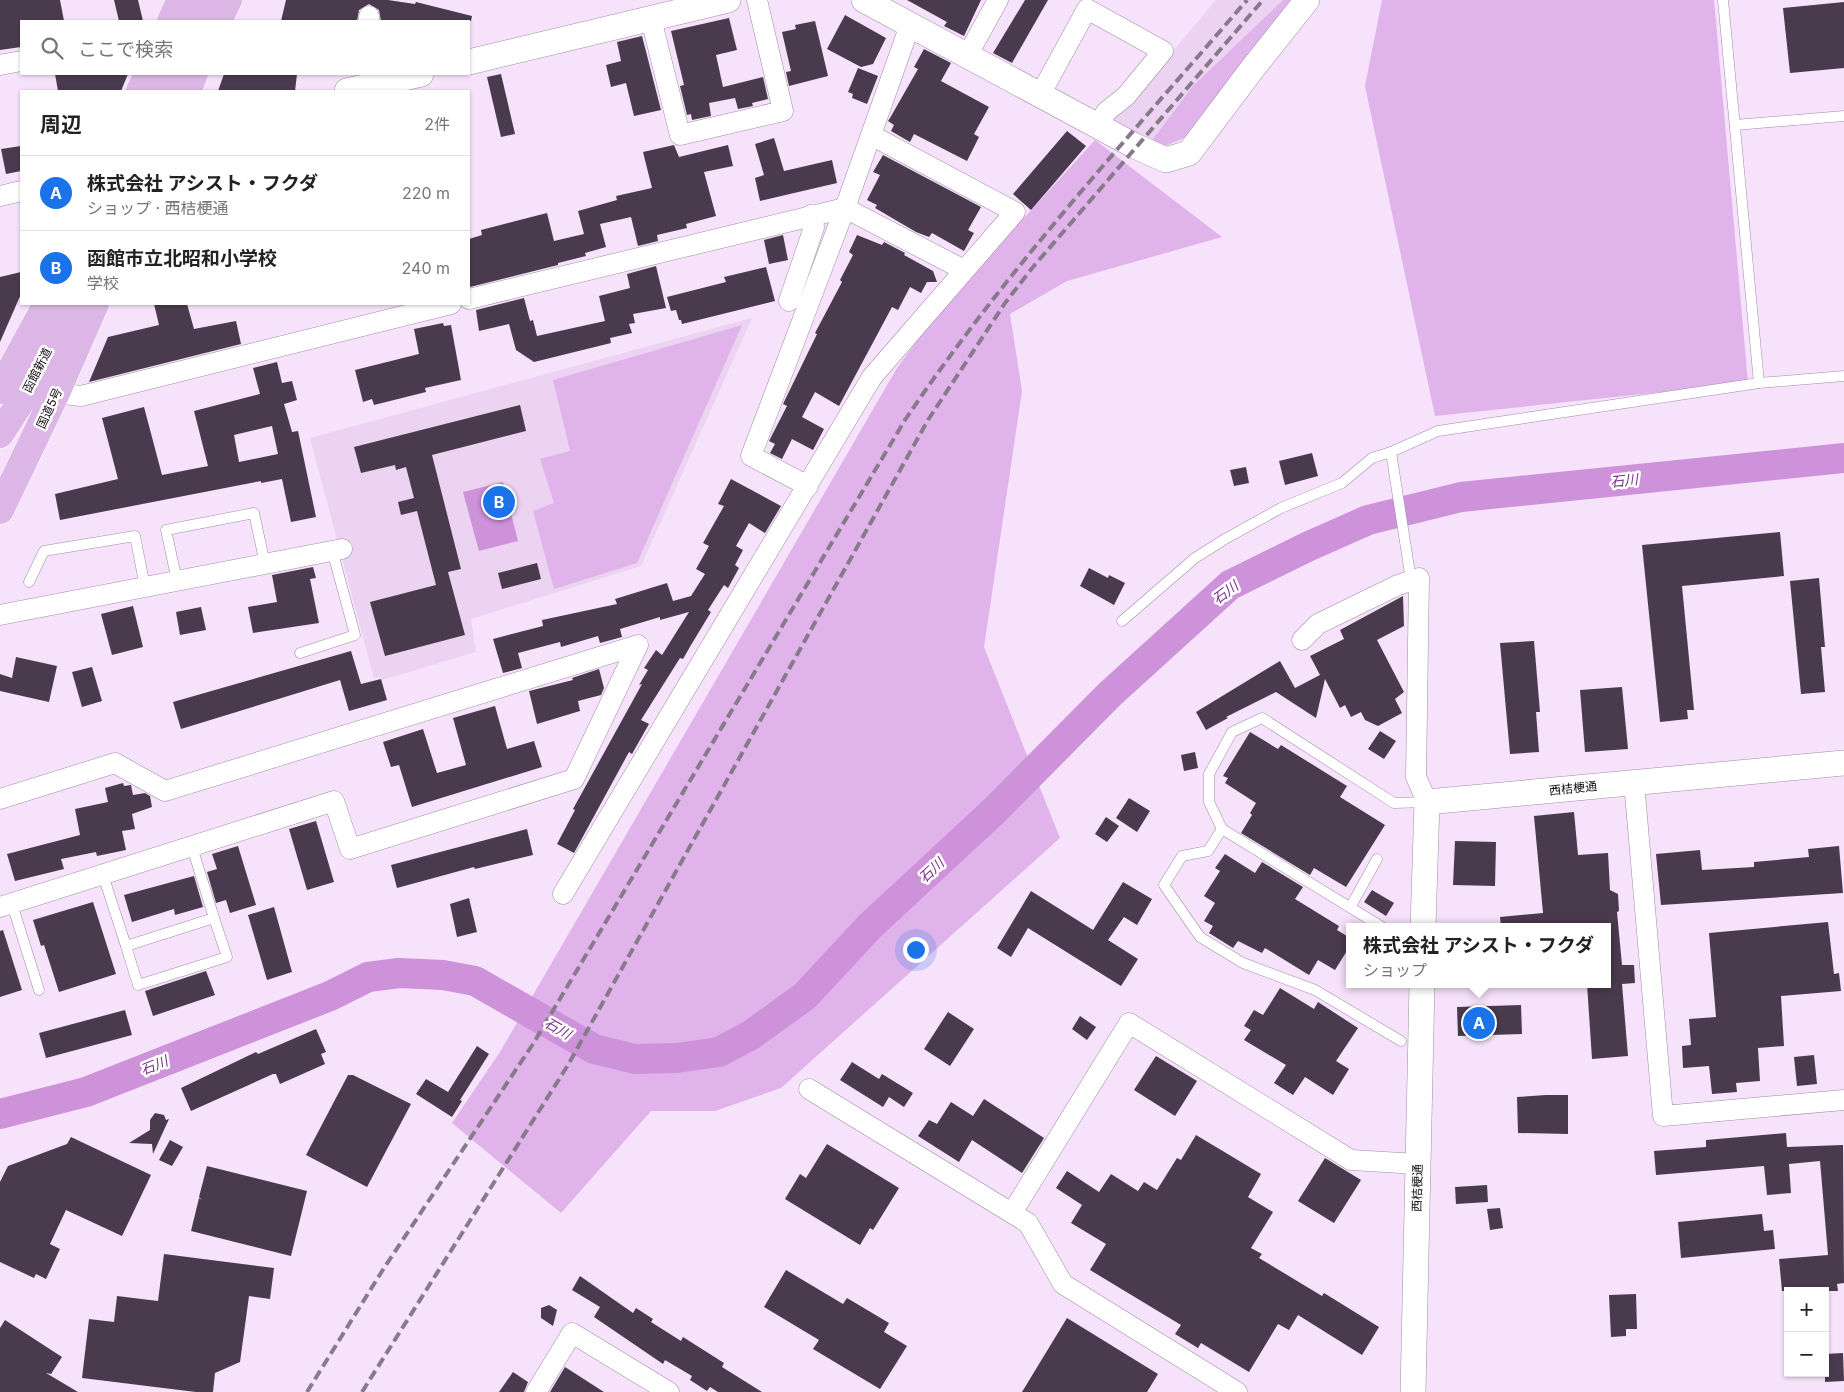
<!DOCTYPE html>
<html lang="ja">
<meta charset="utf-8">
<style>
body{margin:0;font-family:Inter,"Noto Sans JP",sans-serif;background:#f2f2f2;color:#222}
.controls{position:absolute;right:15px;bottom:15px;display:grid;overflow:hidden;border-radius:0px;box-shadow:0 1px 4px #0004}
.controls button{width:45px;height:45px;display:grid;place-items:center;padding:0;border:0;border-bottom:1px solid #e0e0e0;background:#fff;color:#222;font:25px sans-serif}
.you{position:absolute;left:915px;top:949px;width:18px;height:18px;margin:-12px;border:4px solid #fff;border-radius:50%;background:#1a73e8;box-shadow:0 0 0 8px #1a73e833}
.badge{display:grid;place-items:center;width:32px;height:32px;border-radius:50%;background:#1a73e8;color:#fff;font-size:16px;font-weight:700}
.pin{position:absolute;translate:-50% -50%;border:2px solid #fff;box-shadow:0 1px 5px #0006}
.popup{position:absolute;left:1346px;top:923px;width:265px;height:65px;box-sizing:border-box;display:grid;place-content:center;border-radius:0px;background:#fff;filter:drop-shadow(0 1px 4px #0005);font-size:16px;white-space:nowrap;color:#767676}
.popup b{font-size:19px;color:#222}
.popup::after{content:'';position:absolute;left:50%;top:100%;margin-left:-10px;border:10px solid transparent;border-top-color:#fff}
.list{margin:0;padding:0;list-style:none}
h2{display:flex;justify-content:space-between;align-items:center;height:65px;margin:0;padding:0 20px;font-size:21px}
h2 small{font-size:16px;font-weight:400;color:#767676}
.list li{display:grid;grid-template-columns:32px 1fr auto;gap:15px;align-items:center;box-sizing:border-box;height:75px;padding:0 20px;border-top:1px solid #e0e0e0}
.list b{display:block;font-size:19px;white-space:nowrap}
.list p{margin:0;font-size:16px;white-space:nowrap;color:#767676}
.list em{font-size:16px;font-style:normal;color:#767676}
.icon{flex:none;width:28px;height:28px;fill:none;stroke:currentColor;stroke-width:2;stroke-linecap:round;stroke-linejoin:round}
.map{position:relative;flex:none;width:1844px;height:1392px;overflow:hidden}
.search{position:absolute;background:#fff;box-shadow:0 1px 4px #0004;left:20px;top:20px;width:450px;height:55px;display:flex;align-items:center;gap:12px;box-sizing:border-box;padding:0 18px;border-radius:0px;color:#767676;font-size:19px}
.panel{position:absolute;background:#fff;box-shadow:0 1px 4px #0004;left:20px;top:90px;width:450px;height:215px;border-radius:0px}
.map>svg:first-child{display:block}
.built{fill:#ecd3f1}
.green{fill:#e0b3ea}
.water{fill:#cd92da}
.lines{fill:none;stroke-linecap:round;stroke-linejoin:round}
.river{stroke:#cd92da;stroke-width:30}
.building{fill:#4a3a4d;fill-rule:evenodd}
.service-casing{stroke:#9f8da3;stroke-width:11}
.minor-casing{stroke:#9f8da3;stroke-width:21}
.tertiary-casing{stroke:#9f8da3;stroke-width:26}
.trunk-casing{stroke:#fff;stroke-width:29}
.service{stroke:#fff;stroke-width:10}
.minor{stroke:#fff;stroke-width:20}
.tertiary{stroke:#fff;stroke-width:25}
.trunk{stroke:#dcb6e4;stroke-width:28}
.rail{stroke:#877a8a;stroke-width:4;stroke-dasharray:10 5;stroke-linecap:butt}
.labels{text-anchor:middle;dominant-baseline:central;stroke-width:5;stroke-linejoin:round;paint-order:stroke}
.street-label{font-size:12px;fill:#120c14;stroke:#fff}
.water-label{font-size:14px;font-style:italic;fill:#773186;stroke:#fff}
</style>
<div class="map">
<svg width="1844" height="1392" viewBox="0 0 1844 1392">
<rect width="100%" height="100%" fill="#f6e2fa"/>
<g class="built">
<polygon points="1216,0 1285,0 1150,143 1112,122 1113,115 1130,102"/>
<polygon points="752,318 641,566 471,619 476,652 382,680 381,677 374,678 310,438"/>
</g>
<g class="green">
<polygon points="1283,0 1293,0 1186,137 1161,148 1150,143 1193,86"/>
<polygon points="1382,0 1714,0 1748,383 1435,416 1365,86"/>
<polygon points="1095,140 1222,237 1067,281 1010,314 1022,391 984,647 1060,838 781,1088 715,1111 651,1111 561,1213 452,1123 500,1052 897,368 941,309"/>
<polygon points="742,325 637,563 554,589 533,511 554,503 540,459 570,451 553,380"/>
</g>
<polygon class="water" points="503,482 518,541 479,551 463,492"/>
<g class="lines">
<polyline class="river" points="0,1114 86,1092 330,996 368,977 399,973 443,975 475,981 594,1049 635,1059 677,1058 719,1052 751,1035 805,996 870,926 994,811 1110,694 1230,585 1307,547 1368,520 1461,497 1844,458"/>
</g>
<g class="building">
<polygon points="0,0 60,0 64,21 21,21 21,47 0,50"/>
<polygon points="114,0 138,0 143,21 119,21"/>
<polygon points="286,0 388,0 415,4 416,2 472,16 471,21 381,21 379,10 369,4 359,10 357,21 281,21"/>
<polygon points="907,0 981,0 964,36 944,26 947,22"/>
<polygon points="1025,0 1048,0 1012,63 993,53"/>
<polygon points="1844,2 1844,68 1790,73 1783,8"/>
<polygon points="845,15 886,38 873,64 861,67 827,49"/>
<polygon points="729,18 737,50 716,55 723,87 763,77 768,99 752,103 753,106 738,109 735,98 709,103 711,116 692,120 691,114 687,115 680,86 684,85 671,31"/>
<polygon points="815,21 828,76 789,86 786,72 791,71 782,32 796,29 795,25"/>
<polygon points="642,36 661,110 634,116 626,83 611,87 606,65 621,61 617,42"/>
<polygon points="924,49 951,63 941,81 989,107 974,134 979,137 967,161 914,134 910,142 891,131 894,125 888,121 890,118 918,69 914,67"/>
<polygon points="858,68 878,76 867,104 852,98 853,94 848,92"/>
<polygon points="55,74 128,74 121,91 58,91"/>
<polygon points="224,74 297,74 295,91 218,91"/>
<polygon points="501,74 515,134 501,137 487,77"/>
<polygon points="1067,131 1086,146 1031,210 1013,194"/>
<polygon points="774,138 784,171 832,160 837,183 760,201 755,178 764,175 755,144"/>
<polygon points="674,145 679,157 728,145 733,166 704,172 716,216 686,224 687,228 657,235 658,241 638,246 631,217 600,224 606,247 585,253 586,256 558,263 558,265 470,287 469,239 482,235 481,230 547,213 554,241 584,234 578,211 617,200 616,196 652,188 643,152"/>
<polygon points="21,146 21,171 6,174 1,149"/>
<polygon points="883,155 981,207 968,230 974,233 964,251 932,233 929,237 916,232 875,208 877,205 867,200 880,175 873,172"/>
<polygon points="783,235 788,260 769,264 764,240"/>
<polygon points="857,235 882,245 884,242 905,253 904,255 933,271 937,282 927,282 921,293 910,287 898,310 892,307 839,406 815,392 802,417 824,429 813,450 792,439 782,459 770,453 775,444 769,441 787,406 783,404 817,334 815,333 842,282 840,280 853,255 849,252"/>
<polygon points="656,266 666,308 633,314 635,323 629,324 632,333 610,338 611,343 534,362 516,350 509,324 479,331 476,310 524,298 530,321 533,320 537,336 605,321 599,296 630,288 627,274"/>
<polygon points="766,267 775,301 682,324 681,320 679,320 676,310 671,311 667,297 726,282 724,277"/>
<polygon points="21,272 21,294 0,342 0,277"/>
<polygon points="154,304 187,304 194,329 236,321 241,344 89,382 108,337 159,325"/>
<polygon points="443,323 444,326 451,325 461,380 425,388 426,392 374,405 372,399 363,402 355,370 419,354 414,329"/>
<path d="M277,362l5,21 10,-2 5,19 -13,4 8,28 6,-1 18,86 -25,5 -9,-43 -21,4v-2l-201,39 -5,-26 63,-15 -16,-61 42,-11 18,68 46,-9 -14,-55 66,-17 -7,-26zM272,426l6,28 -39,8 -5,-27z"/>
<polygon points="520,405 526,431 432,455 461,569 448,572 465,635 385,656 370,602 436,585 417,511 401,515 398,502 414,498 406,467 396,470 395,465 361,473 354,447"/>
<polygon points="1312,453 1318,476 1285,485 1279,461"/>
<polygon points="1246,467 1249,483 1234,486 1230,470"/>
<polygon points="731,479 781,506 765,533 749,523 736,546 743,550 735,565 739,568 728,588 724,585 708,610 711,612 691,645 683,659 680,658 641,720 649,724 632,754 629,752 574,853 557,844 575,810 573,809 642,684 639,685 648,670 644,668 656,650 662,655 689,612 660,620 660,617 620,629 622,637 600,643 598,636 561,647 560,642 518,653 522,668 503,673 493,639 543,626 542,620 617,604 615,599 667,583 673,601 691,596 705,574 696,569 709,546 703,543 724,506 718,504"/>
<polygon points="1780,532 1784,576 1682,586 1694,710 1687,710 1688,719 1660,722 1642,545"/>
<polygon points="537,563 541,579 502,589 498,573"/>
<polygon points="313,567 316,578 310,579 319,623 253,633 248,607 277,602 272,575"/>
<polygon points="1089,568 1108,578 1109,575 1125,583 1114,605 1080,586"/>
<polygon points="1819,578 1825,647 1821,647 1825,692 1801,694 1790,581"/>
<polygon points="1403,596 1404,626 1377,640 1404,692 1395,699 1402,713 1378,726 1365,720 1361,712 1351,717 1345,705 1340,708 1325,679 1316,718 1276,692 1226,717 1228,718 1206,730 1196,712 1280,661 1295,688 1320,675 1310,656 1344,639 1340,630"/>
<polygon points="133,606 143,647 112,655 101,614"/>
<polygon points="201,607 206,630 180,635 176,612"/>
<polygon points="1534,641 1540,712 1536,712 1539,752 1510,754 1500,643"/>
<polygon points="351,651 361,684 381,679 387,700 349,711 340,680 181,729 173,702"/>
<polygon points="16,657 57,666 49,702 0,691 0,674 12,678"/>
<polygon points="92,667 102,701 82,707 72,672"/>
<polygon points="599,669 604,688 601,695 578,701 580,711 537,724 529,691 573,680 572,678"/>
<polygon points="1622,687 1628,749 1585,752 1580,690"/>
<polygon points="495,706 507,749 534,741 542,767 412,807 399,765 391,767 383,742 423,729 437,773 466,765 453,718"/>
<polygon points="1380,731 1396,741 1384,759 1368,749"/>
<polygon points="1250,732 1278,749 1281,745 1347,786 1340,797 1385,825 1346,887 1314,868 1310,875 1241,833 1252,815 1250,813 1256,803 1225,783 1228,778 1223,776"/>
<polygon points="1195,752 1198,768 1184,771 1181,755"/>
<polygon points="123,783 124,786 131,785 133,795 145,793 150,796 152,807 132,814 135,829 122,831 126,850 97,856 96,852 61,859 64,869 15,881 7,854 80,835 75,809 108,802 105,788"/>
<polygon points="1129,798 1150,811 1137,832 1116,818"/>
<polygon points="1574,812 1578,855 1608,853 1610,890 1618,894 1619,911 1617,912 1622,965 1634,965 1635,983 1622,984 1628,1056 1592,1059 1587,984 1608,984 1608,927 1501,927 1500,917 1543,913 1534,816"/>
<polygon points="1106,817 1119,826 1107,842 1095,834"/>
<polygon points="316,821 334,882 307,890 289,829"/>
<polygon points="527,829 533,855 475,869 474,867 397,888 391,865"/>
<polygon points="1455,841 1496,842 1495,886 1453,885"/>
<polygon points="238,846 256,905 230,913 226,900 216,903 207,872 217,869 212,854"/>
<polygon points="1839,846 1843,893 1661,905 1656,854 1700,850 1702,870 1754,867 1754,862 1809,857 1808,849"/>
<polygon points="1225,854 1255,873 1262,862 1303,887 1295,899 1339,926 1337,930 1350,938 1350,946 1335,970 1318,960 1309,975 1265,948 1262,953 1238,941 1233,948 1209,933 1213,926 1204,921 1215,903 1204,896 1220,871 1215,868"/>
<polygon points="194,876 203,907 175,915 174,909 132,922 124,895"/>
<polygon points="1123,882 1152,899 1137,925 1124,917 1108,940 1138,959 1121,986 1028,928 1011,957 997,948 1031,891 1093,930"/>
<polygon points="1372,890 1394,903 1386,916 1364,902"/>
<polygon points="469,898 477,932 457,937 450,904"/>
<polygon points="93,902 116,974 59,992 44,945 41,946 33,920"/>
<polygon points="274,907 292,972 267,980 248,915"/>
<polygon points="1828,922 1834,974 1839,973 1841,991 1781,996 1784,1046 1758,1048 1760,1081 1736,1083 1737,1092 1712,1094 1709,1066 1683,1068 1682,1046 1691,1045 1689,1019 1716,1017 1709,933"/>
<polygon points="3,930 22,990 0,997 0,931"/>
<polygon points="206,971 215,995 153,1016 145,991"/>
<polygon points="1280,988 1314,1009 1318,1002 1358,1028 1336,1061 1349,1069 1333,1095 1305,1077 1293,1095 1274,1083 1286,1065 1244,1040 1251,1030 1244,1026 1254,1010 1263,1015"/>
<polygon points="1521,1005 1522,1034 1458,1036 1457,1007"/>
<polygon points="125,1010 132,1035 46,1058 39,1033"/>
<polygon points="948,1012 974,1029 950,1066 924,1049"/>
<polygon points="1080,1016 1096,1027 1087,1040 1072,1029"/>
<polygon points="316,1029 326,1052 321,1054 325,1064 280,1084 276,1074 273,1074 191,1111 181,1088 256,1052 258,1054"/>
<polygon points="477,1046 489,1054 460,1100 462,1101 452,1117 416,1094 426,1079 448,1092"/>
<polygon points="1814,1055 1817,1084 1797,1086 1794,1057"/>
<polygon points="1156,1056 1197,1081 1175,1116 1134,1090"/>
<polygon points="852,1062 879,1079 882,1074 913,1093 904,1107 889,1097 883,1107 840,1080"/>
<polygon points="348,1075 353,1075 411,1104 367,1187 306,1155"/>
<polygon points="1546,1095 1568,1095 1568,1134 1518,1133 1517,1097"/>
<polygon points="984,1099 1044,1138 1022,1173 972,1140 959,1162 918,1136 929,1120 937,1124 951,1102 973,1116"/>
<polygon points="155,1113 164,1115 166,1120 169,1119 153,1154 152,1144 129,1143 150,1130 150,1120"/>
<polygon points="1786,1133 1787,1147 1843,1145 1844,1283 1837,1284 1838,1291 1782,1291 1779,1259 1828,1255 1820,1161 1789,1164 1791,1193 1767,1195 1764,1166 1656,1175 1654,1151 1706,1147 1706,1140"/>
<polygon points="1196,1135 1261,1174 1248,1197 1273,1212 1251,1248 1262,1254 1259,1258 1322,1296 1324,1293 1379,1327 1362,1355 1298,1315 1289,1330 1278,1324 1249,1372 1201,1343 1198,1348 1175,1334 1181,1325 1090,1270 1106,1244 1071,1223 1082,1205 1056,1188 1067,1171 1099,1192 1111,1174 1138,1191 1144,1182 1157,1190 1177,1158 1181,1160"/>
<polygon points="71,1137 151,1175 122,1236 66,1210 50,1244 60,1249 46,1279 36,1274 34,1278 0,1262 0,1182 8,1166 67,1144"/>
<polygon points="170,1140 183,1147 172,1166 159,1160"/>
<polygon points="827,1144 899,1188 873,1230 870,1228 860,1245 785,1199 800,1174 806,1178"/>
<polygon points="1325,1158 1361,1180 1334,1223 1298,1201"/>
<polygon points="207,1166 307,1191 291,1256 191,1231 199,1198 202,1200 199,1197"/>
<polygon points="1487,1185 1488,1202 1456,1204 1455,1187"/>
<polygon points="1500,1208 1503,1228 1490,1230 1487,1209"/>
<polygon points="1762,1214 1764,1231 1773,1230 1775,1249 1681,1258 1678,1222"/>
<polygon points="164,1254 274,1268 270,1299 249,1296 240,1362 215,1373 213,1392 196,1392 82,1378 89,1319 114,1322 117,1296 158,1301"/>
<polygon points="786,1270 843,1304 847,1298 889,1323 884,1332 907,1346 880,1389 813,1349 819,1340 764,1307"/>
<polygon points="580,1276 633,1313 636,1308 653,1319 651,1322 681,1341 683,1337 724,1363 722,1367 762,1392 718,1392 710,1387 707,1391 690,1380 692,1376 665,1360 663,1364 594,1317 600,1307 572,1290"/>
<polygon points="1636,1294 1637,1329 1626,1329 1626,1336 1611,1337 1609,1295"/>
<polygon points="549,1305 557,1310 553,1326 541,1318 541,1308"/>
<polygon points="1067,1318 1158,1374 1147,1392 1022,1392"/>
<polygon points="5,1320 62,1357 51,1374 46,1373 78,1392 0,1392 0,1328"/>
<polygon points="1843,1353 1844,1381 1825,1382 1825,1354"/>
<polygon points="565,1367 604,1392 550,1392"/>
<polygon points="513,1372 528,1382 524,1392 499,1392"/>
</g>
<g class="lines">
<g class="service-casing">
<g id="service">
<polyline points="1723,0 1759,383"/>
<polyline points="1735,125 1844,116"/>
<polyline points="1411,580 1391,452 1438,431 1759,383 1844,376"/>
<polyline points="177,581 166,530 254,513 265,564"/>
<polyline points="29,582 44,551 135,536 145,587"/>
<polyline points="1122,621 1195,558 1225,539 1281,508 1342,483 1372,458 1391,452"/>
<polyline points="300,653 355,635 332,550"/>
<polyline points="1222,829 1382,927"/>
<polyline points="103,875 126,946 214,918 192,847"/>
<polyline points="12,904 39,990"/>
<polyline points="1351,906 1377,859"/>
<polyline points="126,946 138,985 227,957 214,918"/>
<polyline points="1401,1041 1315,990 1243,963 1200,937 1164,885 1182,856 1208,851 1222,829 1209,802 1209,774 1232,732 1262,718 1394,803 1427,802"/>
</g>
</g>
<g class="minor-casing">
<g id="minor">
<polyline points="651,19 680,135 783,111 757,0"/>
<polyline points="369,21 369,16"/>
<polyline points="967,56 998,0"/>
<polyline points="0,65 21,61"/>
<polyline points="1040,95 1087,9 1163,51 1126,96 1106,112 1098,126"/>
<polyline points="0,196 21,191"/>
<polyline points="469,299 845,208 964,270"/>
<polyline points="789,301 814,227 811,215"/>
<polyline points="56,393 81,396 451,304"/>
<polyline points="808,486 751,456 845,208 910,25"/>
<polyline points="0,615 342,549"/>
<polyline points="1302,640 1318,624 1398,585 1419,578 1416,777 1427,802"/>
<polyline points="1634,782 1663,1116 1844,1100"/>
<polyline points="0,799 115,763 165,791 638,645 574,779 350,849 334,801 0,907"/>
<polyline points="563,894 872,377 1015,212 871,135"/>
<polyline points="809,1089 1028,1223 1063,1284 1237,1392"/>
<polyline points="1012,1213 1129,1023 1351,1160 1418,1164"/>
<polyline points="536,1392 572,1333 669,1392"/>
</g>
</g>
<g class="tertiary-casing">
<g id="tertiary">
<polyline points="864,0 1135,146 1166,160 1189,153 1253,68 1307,0"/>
<polyline points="469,62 728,0"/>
<polyline points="347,91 421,74"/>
<polyline points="1423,927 1427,802 1844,763"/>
<polyline points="1413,1392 1422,984"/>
</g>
</g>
<g class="trunk-casing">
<g id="trunk">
<polyline points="171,21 181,0"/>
<polyline points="197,21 206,0"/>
<polyline points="218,21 228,0"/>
<polyline points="140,91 148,74"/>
<polyline points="166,91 173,74"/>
<polyline points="187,91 194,74"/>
<polyline points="0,390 47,304"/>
<polyline points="0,434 33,383 69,304"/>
<polyline points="0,510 56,393 95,304"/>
</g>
</g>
<use href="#service" class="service"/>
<use href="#minor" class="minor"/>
<use href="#tertiary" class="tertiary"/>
<use href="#trunk" class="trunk"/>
<g class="rail">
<path d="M307,1392l77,-124 149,-224 372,-624c101,-150 224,-283 342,-420"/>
<polyline points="362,1392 568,1065 928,420 1005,303 1033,267 1263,0"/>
</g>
</g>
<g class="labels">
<g class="street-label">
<text transform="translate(37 370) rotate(-63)">函館新道</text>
<text transform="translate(49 408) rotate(-65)">国道5号</text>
<text transform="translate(1573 788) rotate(-6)">西桔梗通</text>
<text transform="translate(1417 1188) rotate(-89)">西桔梗通</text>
</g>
<g class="water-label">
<text transform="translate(1624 480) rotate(-6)">石川</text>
<text transform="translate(1225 592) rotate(-37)">石川</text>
<text transform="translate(931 870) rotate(-43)">石川</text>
<text transform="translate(558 1028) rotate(30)">石川</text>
<text transform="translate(154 1065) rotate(-22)">石川</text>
</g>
</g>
</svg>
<div class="controls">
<button>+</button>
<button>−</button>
</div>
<div class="you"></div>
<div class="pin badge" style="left:1479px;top:1023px">A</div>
<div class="popup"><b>株式会社 アシスト・フクダ</b>ショップ</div>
<div class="pin badge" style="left:499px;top:502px">B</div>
<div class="search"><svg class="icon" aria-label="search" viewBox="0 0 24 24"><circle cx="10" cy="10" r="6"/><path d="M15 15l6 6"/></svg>ここで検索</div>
<section class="panel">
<h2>周辺<small>2件</small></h2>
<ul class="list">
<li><span class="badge">A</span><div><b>株式会社 アシスト・フクダ</b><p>ショップ · 西桔梗通</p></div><em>220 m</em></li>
<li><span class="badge">B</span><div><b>函館市立北昭和小学校</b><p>学校</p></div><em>240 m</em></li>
</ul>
</section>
</div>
